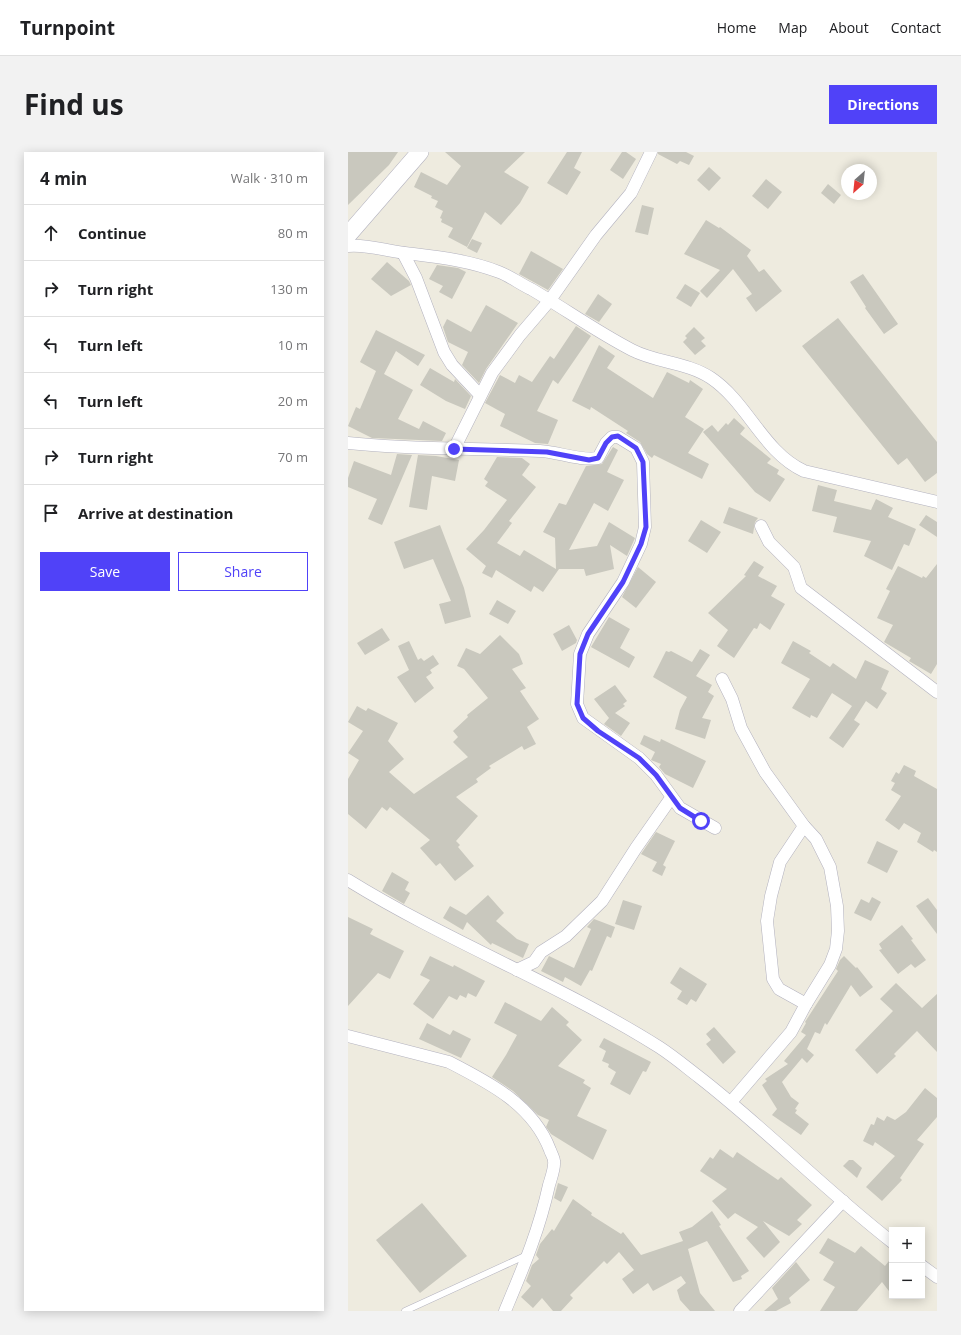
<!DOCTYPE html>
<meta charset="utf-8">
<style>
body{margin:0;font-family:"Open Sans",sans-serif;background:#f2f2f2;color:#202124}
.controls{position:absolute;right:12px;bottom:12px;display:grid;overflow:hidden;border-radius:0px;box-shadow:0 2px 10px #0003}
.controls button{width:36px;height:36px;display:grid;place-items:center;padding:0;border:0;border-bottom:1px solid #e0e0e0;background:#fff;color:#202124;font:20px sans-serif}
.compass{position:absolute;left:493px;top:12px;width:36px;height:36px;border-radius:50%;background:#fff;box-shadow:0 2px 10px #0003;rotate:207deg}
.stop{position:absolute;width:12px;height:12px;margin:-9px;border:3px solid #5042f8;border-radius:50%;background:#fff}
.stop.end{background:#5042f8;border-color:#fff;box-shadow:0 1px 4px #0008}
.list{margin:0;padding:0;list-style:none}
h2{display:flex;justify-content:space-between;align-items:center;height:52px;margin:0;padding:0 16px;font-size:17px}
h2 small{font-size:13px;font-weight:400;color:#757577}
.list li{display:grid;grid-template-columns:26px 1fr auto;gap:12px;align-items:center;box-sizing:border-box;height:56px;padding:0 16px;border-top:1px solid #e0e0e0}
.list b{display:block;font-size:15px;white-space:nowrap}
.list em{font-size:13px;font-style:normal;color:#757577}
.actions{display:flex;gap:8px;padding:12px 16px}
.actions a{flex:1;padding:9px 0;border:1px solid #5042f8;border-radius:0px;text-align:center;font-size:14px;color:#5042f8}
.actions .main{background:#5042f8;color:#fff}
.icon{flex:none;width:22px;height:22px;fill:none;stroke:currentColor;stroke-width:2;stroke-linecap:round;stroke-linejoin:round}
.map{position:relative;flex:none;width:589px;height:1159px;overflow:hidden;border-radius:0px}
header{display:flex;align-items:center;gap:24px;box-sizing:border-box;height:56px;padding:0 20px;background:#fff;border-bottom:1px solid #e0e0e0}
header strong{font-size:19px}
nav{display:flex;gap:22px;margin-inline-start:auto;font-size:14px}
.intro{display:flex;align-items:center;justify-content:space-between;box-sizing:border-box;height:96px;padding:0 24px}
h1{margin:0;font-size:28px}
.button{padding:10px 18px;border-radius:0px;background:#5042f8;color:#fff;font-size:14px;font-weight:700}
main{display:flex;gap:24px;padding:0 24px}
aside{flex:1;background:#fff;border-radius:0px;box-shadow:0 2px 10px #0003}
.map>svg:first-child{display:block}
.building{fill:#c9c8be}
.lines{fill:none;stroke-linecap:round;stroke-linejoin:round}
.lane-casing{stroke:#b3b2bf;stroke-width:7}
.street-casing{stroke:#b3b2bf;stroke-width:13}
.secondary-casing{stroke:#b3b2bf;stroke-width:18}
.lane{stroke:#fff;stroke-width:6}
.street{stroke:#fff;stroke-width:12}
.secondary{stroke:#fff;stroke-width:17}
.route{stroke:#5042f8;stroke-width:5}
</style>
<header>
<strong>Turnpoint</strong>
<nav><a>Home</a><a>Map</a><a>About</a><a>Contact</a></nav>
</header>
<div class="intro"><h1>Find us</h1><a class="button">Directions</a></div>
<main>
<aside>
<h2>4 min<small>Walk · 310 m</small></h2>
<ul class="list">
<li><svg class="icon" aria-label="ahead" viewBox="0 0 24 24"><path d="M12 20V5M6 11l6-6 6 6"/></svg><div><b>Continue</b></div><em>80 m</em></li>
<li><svg class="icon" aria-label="right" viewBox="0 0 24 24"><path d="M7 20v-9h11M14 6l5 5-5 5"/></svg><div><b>Turn right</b></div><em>130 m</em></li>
<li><svg class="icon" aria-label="left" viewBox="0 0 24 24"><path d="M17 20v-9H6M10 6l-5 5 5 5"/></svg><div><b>Turn left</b></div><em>10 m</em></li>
<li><svg class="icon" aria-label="left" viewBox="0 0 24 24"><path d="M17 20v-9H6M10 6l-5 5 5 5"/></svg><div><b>Turn left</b></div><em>20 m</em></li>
<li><svg class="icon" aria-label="right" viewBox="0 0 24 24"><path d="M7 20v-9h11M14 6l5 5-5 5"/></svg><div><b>Turn right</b></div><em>70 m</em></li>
<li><svg class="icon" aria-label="arrive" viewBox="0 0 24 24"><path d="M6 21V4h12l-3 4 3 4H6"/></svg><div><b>Arrive at destination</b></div></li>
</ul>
<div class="actions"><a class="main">Save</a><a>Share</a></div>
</aside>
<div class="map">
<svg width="589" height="1159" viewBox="0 0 589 1159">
<rect width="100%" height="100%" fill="#eeebdf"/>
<g class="building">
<polygon points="0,0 50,0 41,13 0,53"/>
<polygon points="97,0 177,0 156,20 181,35 172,51 153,73 137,60 119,95 100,85 105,76 93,70 94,67 92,66 95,59 87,55 90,49 83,46 84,44 66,35 73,20 99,33 113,14"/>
<polygon points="219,0 234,0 226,16 233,20 219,43 199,31"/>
<polygon points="274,0 278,0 288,7 275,27 262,18"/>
<polygon points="310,0 338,0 346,4 341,13 332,9 329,12 310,2"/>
<polygon points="361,15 373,26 361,39 349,28"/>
<polygon points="418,27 434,40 420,57 404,44"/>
<polygon points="480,32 493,43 486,52 473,41"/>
<polygon points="294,53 306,56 300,83 287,80"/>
<polygon points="358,68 371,76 372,75 403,98 399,104 411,120 416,117 434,139 408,160 398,146 404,142 385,117 359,146 352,139 372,118 336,102"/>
<polygon points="124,87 134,91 129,101 119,96"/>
<polygon points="183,99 215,117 200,138 171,122"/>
<polygon points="39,110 61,129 63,133 43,144 23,127"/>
<polygon points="89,113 110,116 118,120 104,147 91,140 95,134 81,127"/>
<polygon points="515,122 550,172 536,182 517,156 518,155 502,130"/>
<polygon points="337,132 352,141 343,155 328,146"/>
<polygon points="250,142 264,152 251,170 237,162"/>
<polygon points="138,153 170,171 138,217 131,231 114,213 120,200 100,190 95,175 99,167 123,180"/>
<polygon points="490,166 589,290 589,321 577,330 559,306 550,313 454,194"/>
<polygon points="228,174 243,184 210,232 205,228 189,259 210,268 200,292 187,291 152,274 157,262 137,251 152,223 167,231 171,223 184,230 202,204 206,207"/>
<polygon points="346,175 357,186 353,189 358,194 347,203 335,190 339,186 337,184"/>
<polygon points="28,178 77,203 70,214 48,199 36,222 65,238 50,267 71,277 75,269 98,281 94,289 24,286 0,274 8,255 12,257 28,219 12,210"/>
<polygon points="251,193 267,204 259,216 305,246 319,220 341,231 342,228 355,237 337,265 356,277 340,301 361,312 354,327 306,303 304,306 299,302 292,290 278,281 280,279 243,255 242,258 224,249"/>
<polygon points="82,216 106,230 107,227 123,244 117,257 98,249 72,233"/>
<polygon points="386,266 397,276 392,282 423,307 419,311 431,318 429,322 437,327 422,350 407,340 355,280 364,273 370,280 378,271 380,273"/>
<polygon points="265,295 270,298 259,320 276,328 260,359 246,351 221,398 249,394 261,370 287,386 279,404 262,393 266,417 238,424 236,417 211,417 195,440 186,434 183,440 148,418 144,426 134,421 138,414 118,397 136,378 159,348 137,334 140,330 136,327 149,305 174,306 182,312 174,323 188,335 161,369 164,371 149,391 172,404 176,398 208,417 207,386 195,380 211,351 218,353 238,314 254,312"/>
<polygon points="49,302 64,303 34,373 20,367 29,347 0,335 0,326 6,309 43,323"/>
<polygon points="70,303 88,304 111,308 107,329 84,324 79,358 61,355"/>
<polygon points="470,333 489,338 486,349 523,358 528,347 545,356 540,365 568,377 561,394 556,392 544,418 516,404 523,389 485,380 489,365 464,359"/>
<polygon points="381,355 410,366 407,370 405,382 375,371"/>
<polygon points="578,363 589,370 589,385 571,373"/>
<polygon points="353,368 373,380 359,401 340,389"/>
<polygon points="92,373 116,436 123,465 97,472 91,452 103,449 85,407 56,417 46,390"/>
<polygon points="406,409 416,415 410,424 429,434 423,444 437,452 422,478 412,471 409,477 406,476 386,506 369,494 380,478 360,461 398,424 396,423"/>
<polygon points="589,412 589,512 583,522 561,509 563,506 536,490 545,473 529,466 542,439 538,437 550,414 574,426 575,424 578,426"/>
<polygon points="290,415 308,430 288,456 274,445"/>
<polygon points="149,448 168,459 160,472 141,462"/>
<polygon points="261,465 282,477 272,496 287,505 281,516 243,495"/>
<polygon points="221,473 229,488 228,491 214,499 205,482"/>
<polygon points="34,476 42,488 17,503 9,491"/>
<polygon points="152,483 171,502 175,512 164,517 178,536 172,539 191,567 179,575 188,592 176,598 174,594 141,614 143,616 128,627 130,630 108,645 130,664 108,689 112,693 110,695 126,714 107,729 92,711 88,714 72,696 82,688 42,655 39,659 34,655 18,677 0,662 0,627 11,608 0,601 15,579 0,570 9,554 18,559 20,556 50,571 40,589 56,607 41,620 66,642 120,605 105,590 110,585 105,579 120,565 119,563 140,546 116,517 109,514 118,496 132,502"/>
<polygon points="61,489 70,508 73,506 76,509 85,503 91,512 82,518 84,521 78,525 86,536 67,551 49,525 61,518 50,494"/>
<polygon points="445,489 463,499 461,501 482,515 485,511 508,527 517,508 541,519 533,537 539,541 529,557 518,549 506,568 512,572 495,596 481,586 504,554 484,541 469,566 463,563 462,566 444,556 462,527 433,511"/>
<polygon points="352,497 362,503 348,524 364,533 360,540 366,544 354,566 363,568 357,587 327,577 332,558 339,545 305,525 318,499 321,500 323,499 344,510"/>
<polygon points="267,533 279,549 275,552 277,554 267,561 282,571 273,584 256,572 261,566 246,547"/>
<polygon points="296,583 312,590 313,587 358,609 345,636 317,622 311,615 313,612 303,608 307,600 292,592"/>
<polygon points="556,613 568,619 566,624 589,637 589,700 586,698 585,700 569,690 573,681 556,671 551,678 537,668 553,644 543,638 547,631 543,629 548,620 551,622"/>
<polygon points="308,680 327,689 315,713 318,715 314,724 304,719 309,710 293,702"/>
<polygon points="529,689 550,699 539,721 519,711"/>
<polygon points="44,720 61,730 57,738 62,741 56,752 34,739"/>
<polygon points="140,743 156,761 148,769 169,787 181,792 175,806 144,791 143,793 119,770 115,778 95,766 102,754 118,763"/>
<polygon points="524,745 533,750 523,769 506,761 513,747 521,751"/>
<polygon points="580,746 589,758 589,782 568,754"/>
<polygon points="275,748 294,754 286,778 267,772"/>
<polygon points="0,765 25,777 22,782 56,799 42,827 30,821 0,854"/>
<polygon points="246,767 267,775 263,786 259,784 244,819 242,818 233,834 217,825 215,830 193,819 201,804 226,816 243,777 239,775"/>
<polygon points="554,773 565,787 563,788 578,808 567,816 563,812 550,822 531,798 534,797 531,792"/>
<polygon points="82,804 105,815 106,813 137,829 128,845 120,841 118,846 112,843 109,848 101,844 85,867 65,852 82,828 72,823"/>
<polygon points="496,804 508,816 509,815 525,835 512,845 503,833 479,873 477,871 472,882 467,880 459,897 466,903 459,911 454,906 434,930 443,945 451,951 447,957 449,958 447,961 461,972 453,983 424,963 429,957 414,933 419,929 417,927 440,912 436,909 458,883 453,880 458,871 457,870 490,819 488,817 492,808"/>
<polygon points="332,815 359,832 348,850 343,847 339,853 329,847 334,839 322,831"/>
<polygon points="548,831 574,856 589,842 589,900 569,879 546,902 548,904 529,922 507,898 545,859 532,847"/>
<polygon points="157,850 193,869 204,855 221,870 218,873 234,888 210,914 237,928 235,931 243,936 229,964 259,978 245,1008 203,982 198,975 201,968 190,963 165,939 144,925 158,903 169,883 146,871"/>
<polygon points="79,871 102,883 105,878 123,887 113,906 71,887"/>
<polygon points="366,875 388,900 375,912 358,892 363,888 358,882"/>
<polygon points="256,886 303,910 298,920 295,919 282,943 262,932 268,920 260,915 261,912 254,909 258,899 251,895"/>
<polygon points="577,936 589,946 589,965 569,988 576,992 552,1026 554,1028 534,1049 518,1035 547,1004 527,990 525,994 515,989 523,972 526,973 529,965 536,969 539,964 547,968 558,960"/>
<polygon points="372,997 385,1006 389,1000 430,1028 433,1025 464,1053 449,1068 454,1072 441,1084 415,1069 432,1090 416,1106 398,1086 410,1075 387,1061 380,1067 364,1049 379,1037 352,1019 362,1005 365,1007"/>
<polygon points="501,1008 505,1008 514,1016 509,1026 495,1014"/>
<polygon points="210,1031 220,1035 213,1050 206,1046"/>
<polygon points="225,1047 244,1061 243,1063 273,1082 275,1080 293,1103 335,1089 331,1080 344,1075 364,1059 373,1073 371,1074 401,1119 393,1124 394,1127 385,1130 359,1089 340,1097 352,1141 367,1159 342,1159 332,1148 329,1138 338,1131 333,1124 305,1139 300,1131 285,1142 274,1127 286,1118 271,1100 259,1112 256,1109 222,1143 225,1146 213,1159 205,1159 194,1146 185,1156 173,1145 183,1134 178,1129 184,1113 191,1107 188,1103 192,1092 204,1077 206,1079"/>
<polygon points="74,1051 119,1104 72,1141 28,1088"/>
<polygon points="480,1086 507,1101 513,1094 537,1114 544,1105 544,1143 534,1130 509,1159 472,1159 487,1135 475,1128 486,1110 471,1101"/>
<polygon points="448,1110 462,1128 441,1146 443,1151 428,1159 416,1159 430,1147 424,1136"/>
</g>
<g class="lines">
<g class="lane-casing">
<polyline id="lane" points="57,1159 179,1103"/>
</g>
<g class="street-casing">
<g id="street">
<path d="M0,94c20,-2 37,5 57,7 32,4 63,7 94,19 11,4 21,12 32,17 34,20 66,43 101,61 25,13 55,12 79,28 37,25 52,74 93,93l133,31"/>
<polyline points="55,101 68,126 96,200 104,213 132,243"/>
<path d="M0,291c64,7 128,5 192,8 19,1 39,10 58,7l8,-15 6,-6h6l18,11 7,14 2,65 -4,17 -18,38 -35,52 -8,20 -3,50 6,14 56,40 17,17 24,33 35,20"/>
<polyline points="106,297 144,221 172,183 202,148 248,83 283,41 303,0"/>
<polyline points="413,374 421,390 446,415 453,436 589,540"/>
<polyline points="374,527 384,547 393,576 417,620 456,674 468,687 482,715 489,754 490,779 488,797 482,813 458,852 443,880 383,950"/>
<polyline points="456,674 432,710 423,744 419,769 425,827 431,837 458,852"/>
<path d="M0,728c100,62 211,104 311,167 14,9 27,20 40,30 67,52 126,113 193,165"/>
<polyline points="169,818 186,810 193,800 218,784 254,749 288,696 323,646"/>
<path d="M0,884l101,26c41,21 84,43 101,88 1,3 4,8 4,11 1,7 -3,17 -5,24 -10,46 -26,83 -44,126"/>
<polyline points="574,1114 589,1125"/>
<polyline points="392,1159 495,1049"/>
</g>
</g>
<g class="secondary-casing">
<polyline id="secondary" points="0,83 72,0"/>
</g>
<use href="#lane" class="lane"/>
<use href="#street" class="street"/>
<use href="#secondary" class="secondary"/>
</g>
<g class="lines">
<polyline class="route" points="106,297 199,300 241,308 250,306 258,291 264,285 270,284 288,296 295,310 298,375 293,392 275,430 240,482 232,502 229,552 235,566 250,579 291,606 308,623 332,656 353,669"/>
</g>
</svg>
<div class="controls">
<button>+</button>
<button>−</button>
</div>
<svg class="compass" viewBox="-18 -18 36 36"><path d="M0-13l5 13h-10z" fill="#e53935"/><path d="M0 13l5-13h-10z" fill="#757577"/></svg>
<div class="stop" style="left:353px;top:669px"></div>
<div class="stop end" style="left:106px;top:297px"></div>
</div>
</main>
